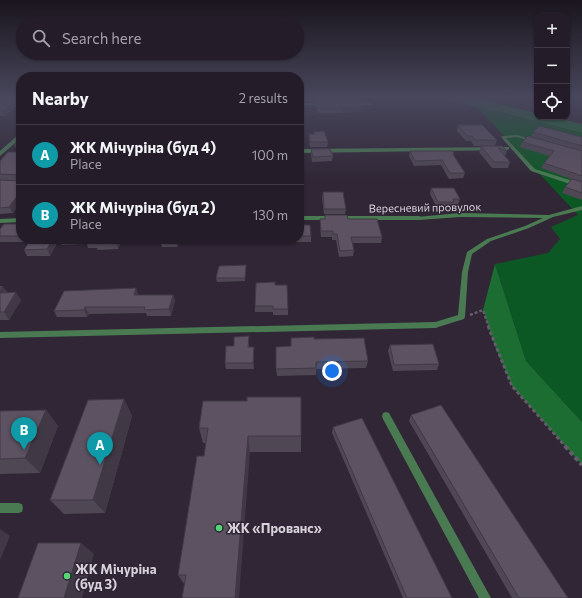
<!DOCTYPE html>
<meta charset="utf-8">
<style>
body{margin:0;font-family:Commissioner,sans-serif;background:#302934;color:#f1f3f6}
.controls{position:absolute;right:12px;top:12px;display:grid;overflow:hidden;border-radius:8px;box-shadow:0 1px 3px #0004}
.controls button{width:36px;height:36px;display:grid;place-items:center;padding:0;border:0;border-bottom:1px solid #413a45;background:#241c28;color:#f1f3f6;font:20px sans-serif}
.you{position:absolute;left:332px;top:371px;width:14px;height:14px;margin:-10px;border:3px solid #fff;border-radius:50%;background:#1a73e8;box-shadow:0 0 0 6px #1a73e833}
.badge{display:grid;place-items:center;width:26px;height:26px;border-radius:50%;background:#54d672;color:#fff;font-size:13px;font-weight:700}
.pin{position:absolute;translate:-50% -33px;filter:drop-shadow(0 1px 2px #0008)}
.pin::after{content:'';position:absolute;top:21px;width:14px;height:12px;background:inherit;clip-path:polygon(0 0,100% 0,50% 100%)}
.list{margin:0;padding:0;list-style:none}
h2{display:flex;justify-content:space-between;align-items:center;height:52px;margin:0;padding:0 16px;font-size:17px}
h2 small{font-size:13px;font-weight:400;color:#a3a1a8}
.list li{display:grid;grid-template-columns:26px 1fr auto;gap:12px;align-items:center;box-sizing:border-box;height:60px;padding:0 16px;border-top:1px solid #413a45}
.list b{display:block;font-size:15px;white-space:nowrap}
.list p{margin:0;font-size:13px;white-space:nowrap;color:#a3a1a8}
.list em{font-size:13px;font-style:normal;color:#a3a1a8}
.icon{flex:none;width:22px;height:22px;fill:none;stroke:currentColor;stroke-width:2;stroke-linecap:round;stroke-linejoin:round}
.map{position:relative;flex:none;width:582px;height:598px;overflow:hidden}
.search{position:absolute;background:#241c28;box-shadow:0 1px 3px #0004;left:16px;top:16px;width:288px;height:44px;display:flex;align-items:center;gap:10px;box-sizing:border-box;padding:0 14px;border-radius:22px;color:#a3a1a8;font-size:15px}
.panel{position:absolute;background:#241c28;box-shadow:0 1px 3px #0004;left:16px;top:72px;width:288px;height:172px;border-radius:16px}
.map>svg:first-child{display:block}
.green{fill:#0c5824}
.forest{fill:#1b6d32}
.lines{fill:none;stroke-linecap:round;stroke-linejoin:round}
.path-far2{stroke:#665d6b;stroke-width:2.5;stroke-dasharray:3 2;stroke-linecap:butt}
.path-far1{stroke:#665d6b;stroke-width:3;stroke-dasharray:3.5 2.5;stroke-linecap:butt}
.path{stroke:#665d6b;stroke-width:4;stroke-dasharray:4.5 3;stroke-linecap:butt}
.service{fill:#4a7a52;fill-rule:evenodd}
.minor{fill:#4a7a52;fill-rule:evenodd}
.wall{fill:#4f4754}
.shaded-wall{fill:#403945}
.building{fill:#5c5262;stroke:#403945}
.poi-dot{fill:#54d672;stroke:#302635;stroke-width:1.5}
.labels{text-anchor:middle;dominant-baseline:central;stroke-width:3;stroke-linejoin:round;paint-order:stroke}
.street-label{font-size:11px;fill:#d7d1da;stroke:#302635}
.near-poi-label{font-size:13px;font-weight:bold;fill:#d7d1da;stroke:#302635;text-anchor:start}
</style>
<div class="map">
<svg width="582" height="598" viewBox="0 0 582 598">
<rect width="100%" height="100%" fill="#302635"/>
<polygon class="green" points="477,107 582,133 582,422 526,361 495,264 548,253 560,239 551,227 578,215"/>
<g class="forest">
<polygon points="439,97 470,97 537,113 537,117 552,117 582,124 582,133"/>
<polygon points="495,264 526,361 582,422 582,465 512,386 496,349 483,310"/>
</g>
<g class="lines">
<polyline class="path-far2" points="470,315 483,310 489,327"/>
<polyline class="path-far1" points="488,326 512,386 566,447"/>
<polyline class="path" points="565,446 582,465"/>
<g class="service">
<polygon points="517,135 537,141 535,142 517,137 506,138 535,169 582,184 582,188 531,171 501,137 503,136"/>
<polygon points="582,206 582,210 553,217 529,228 491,241 472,254 468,272 465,317 464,319 435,328 432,327 431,325 432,323 458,315 462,272 467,252 487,239 525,226 543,218 460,217 419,220 416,218 417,217 460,213 549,215"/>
<polygon points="386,412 389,413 491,598 479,598 383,419 382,416 383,413"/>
<polygon points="0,503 18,503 22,504 23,508 22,512 18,513 0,513"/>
</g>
<g class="minor">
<polygon points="299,103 326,103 328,104 326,105 299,105"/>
<polygon points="350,103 372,103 374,104 372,105 350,105"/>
<polygon points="21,105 21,107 0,108 0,106"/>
<polygon points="19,134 21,134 21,138 0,156 0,151"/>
<polygon points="509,147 509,149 507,150 299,153 299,149"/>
<polygon points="299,216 419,216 422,218 419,220 299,220"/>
<polygon points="21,218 21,222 0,223 0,219"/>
<polygon points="435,322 438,323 439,325 438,327 435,328 0,338 0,332"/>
</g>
</g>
<g class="wall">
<polygon points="0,97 21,97 19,104 11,104 13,109 5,116 0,116"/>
<polygon points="314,97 359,97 359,102 315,102"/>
<polygon points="317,102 363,106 362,111 342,113 318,113 316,106"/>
<polygon points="21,120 21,127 19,122"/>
<polygon points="458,125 497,140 495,146 474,146 471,141 466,141 457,131"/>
<polygon points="314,132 328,142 327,147 310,147 309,139 309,134 314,134"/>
<polygon points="533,132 582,137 582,200 562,193 565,187 576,181 541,168 544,163 550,156 520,147 522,142 531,137"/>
<polygon points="21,138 21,201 13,213 0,214 0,180 18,181 0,180 0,161 20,152 20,151 17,150 14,145"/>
<polygon points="481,146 502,146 507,151 505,156 510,162 508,168 492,168 479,152"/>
<polygon points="311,149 333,156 332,161 312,162 311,154"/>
<polygon points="410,151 454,156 465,173 463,178 449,179 441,165 414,166 409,156"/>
<polygon points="431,188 460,199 458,205 454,205 453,208 437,208 430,194"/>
<polygon points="323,192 346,209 345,214 324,214 322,198"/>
<polygon points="325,215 348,219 382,237 381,243 352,243 354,250 353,256 339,257 336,240 332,240 332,237 321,237 320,225 320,219 325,219"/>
<polygon points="21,224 21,239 26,239 23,242 0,242 0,229"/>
<polygon points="299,225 311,236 311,242 293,242 292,239 299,239"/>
<polygon points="31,239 122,239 118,249 98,250 97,248 88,248 87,244 62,245 59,239 50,256 27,256 24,250"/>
<polygon points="155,239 180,239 177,247 162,247 161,244 156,244"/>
<polygon points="246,265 245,281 217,282 216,278"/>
<polygon points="275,285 288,309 288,315 273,315 273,312 255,312 255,306"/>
<polygon points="0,286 2,286 7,292 21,300 9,320 0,320"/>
<polygon points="136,288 138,295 173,295 175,301 171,316 147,316 146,313 89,314 87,317 57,317 54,311"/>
<polygon points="249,336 249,347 254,353 254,369 226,369 225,363 234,346"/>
<polygon points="314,339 368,361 366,368 316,369 316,375 277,376 276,369"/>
<polygon points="390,345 439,364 437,370 393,371 388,351"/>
<polygon points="124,399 132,416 105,513 64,514 50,500"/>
<polygon points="203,401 301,436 301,452 250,452 184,584 178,575 204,456 206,443 203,443 199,428"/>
<polygon points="46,410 58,426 40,473 0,474 0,411"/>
<polygon points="411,415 568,598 512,598 409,421"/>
<polygon points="333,427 452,598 403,598 332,433"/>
</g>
<g class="shaded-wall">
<polygon points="19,97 21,97 21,101 19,104 16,99"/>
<polygon points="11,104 13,109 5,116 2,111"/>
<polygon points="363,106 362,111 342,113 342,108"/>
<polygon points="21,191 21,201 13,213 9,207"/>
<polygon points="22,239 26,239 23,242"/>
<polygon points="53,239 59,239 50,256 47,249"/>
<polygon points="118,239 122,239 118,249 116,243"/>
<polygon points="176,239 180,239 177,247 176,241"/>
<polygon points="2,286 7,293 0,296 0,290"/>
<polygon points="136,288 138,295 136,301 134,295"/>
<polygon points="16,292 21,300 9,320 4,312"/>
<polygon points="173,295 175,301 171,316 169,309"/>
<polygon points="85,307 89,314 87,317 84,310"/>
<polygon points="254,347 254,369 253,363"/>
<polygon points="124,399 132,416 105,513 93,500"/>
<polygon points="46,410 58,426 40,473 25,458"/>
<polygon points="248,436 250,452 239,598 235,598"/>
<polygon points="0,529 10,536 0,560"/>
<polygon points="81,543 94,554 82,598 64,598"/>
</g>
<g class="building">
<polygon points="0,97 19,97 16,99 0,100"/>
<polygon points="317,102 361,102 363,106 342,108 318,108"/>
<polygon points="0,104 11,104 2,111 0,111"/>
<polygon points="458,125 482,125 497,140 476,140 472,136 467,136"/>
<polygon points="540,126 582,137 582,146 533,132"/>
<polygon points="324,131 328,142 310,142 309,134 314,134 314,132"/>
<polygon points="528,136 582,151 582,176 544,163 554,151 522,142"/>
<polygon points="21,138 21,191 9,207 0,208 0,180 18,181 20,175 0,174 0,161 8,152 20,152 20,146 14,145"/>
<polygon points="481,146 502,146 507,151 498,148 510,162 494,162"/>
<polygon points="311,149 330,149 333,156 313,157"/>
<polygon points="410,151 453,151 454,156 465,173 450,173 442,160 415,161"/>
<polygon points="572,179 582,182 582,193 565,187"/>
<polygon points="431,188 454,188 460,199 453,199 454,202 438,202"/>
<polygon points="323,192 343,192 346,209 324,209"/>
<polygon points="325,215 347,215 348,219 377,219 382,237 351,237 354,250 340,251 337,234 333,234 333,231 321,231 320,219 325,219"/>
<polygon points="4,224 21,224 21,235 20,236 0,236 0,229"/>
<polygon points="299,225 310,225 311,236 299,236"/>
<polygon points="31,239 53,239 47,249 24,250"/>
<polygon points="87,239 118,239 116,243 96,244 97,241 86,242"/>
<polygon points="161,239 176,239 176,241 160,241"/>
<polygon points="246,265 245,278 216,278 219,266"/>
<polygon points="275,282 275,285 287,285 288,309 273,309 273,306 255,306 256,283"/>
<polygon points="136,288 134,295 173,295 169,309 144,310 145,307 85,307 84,310 54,311 64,291"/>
<polygon points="16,292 4,312 0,312 0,293"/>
<polygon points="249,336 248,347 254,347 253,363 225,363 226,346 234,346 234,337"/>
<polygon points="314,337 314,339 364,338 368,361 316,362 316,368 276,369 276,347 291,346 291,338"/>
<polygon points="433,344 439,364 394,365 390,345"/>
<polygon points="247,397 301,397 301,436 248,436 235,598 182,598 186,575 178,575 197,456 204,456 208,428 199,428 203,401 247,401"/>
<polygon points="124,399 93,500 50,500 88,400"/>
<polygon points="441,405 568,598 519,598 411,415"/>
<polygon points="46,410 25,458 0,459 0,411"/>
<polygon points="362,418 452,598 407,598 333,427"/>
<polygon points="38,543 81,543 64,598 18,598"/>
</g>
<linearGradient id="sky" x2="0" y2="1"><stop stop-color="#1a151d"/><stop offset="0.54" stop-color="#48475c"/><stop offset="1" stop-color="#48475c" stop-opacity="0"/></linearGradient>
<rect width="582" height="181" fill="url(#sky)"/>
<g class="poi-dot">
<circle cx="219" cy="528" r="4"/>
<circle cx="67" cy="576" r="4"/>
</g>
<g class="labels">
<g class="street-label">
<text transform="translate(425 207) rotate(-1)">Вересневий провулок</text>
</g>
<g class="near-poi-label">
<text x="227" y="528">ЖК «Прованс»</text>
<text x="75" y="569">ЖК Мічуріна<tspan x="75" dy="15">(буд 3)</tspan></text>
</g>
</g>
</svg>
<div class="controls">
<button>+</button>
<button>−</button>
<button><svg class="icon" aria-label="locate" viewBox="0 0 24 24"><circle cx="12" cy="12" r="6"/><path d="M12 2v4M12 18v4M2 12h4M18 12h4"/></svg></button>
</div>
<div class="you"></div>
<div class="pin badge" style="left:100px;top:465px;background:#0f9aa8">A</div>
<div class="pin badge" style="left:24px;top:450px;background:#0f9aa8">B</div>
<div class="search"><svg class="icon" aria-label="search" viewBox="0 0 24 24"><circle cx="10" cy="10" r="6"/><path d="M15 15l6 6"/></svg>Search here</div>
<section class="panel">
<h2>Nearby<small>2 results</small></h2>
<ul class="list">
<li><span class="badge" style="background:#0f9aa8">A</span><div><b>ЖК Мічуріна (буд 4)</b><p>Place</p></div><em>100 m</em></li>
<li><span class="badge" style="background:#0f9aa8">B</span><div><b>ЖК Мічуріна (буд 2)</b><p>Place</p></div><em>130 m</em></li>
</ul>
</section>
</div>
